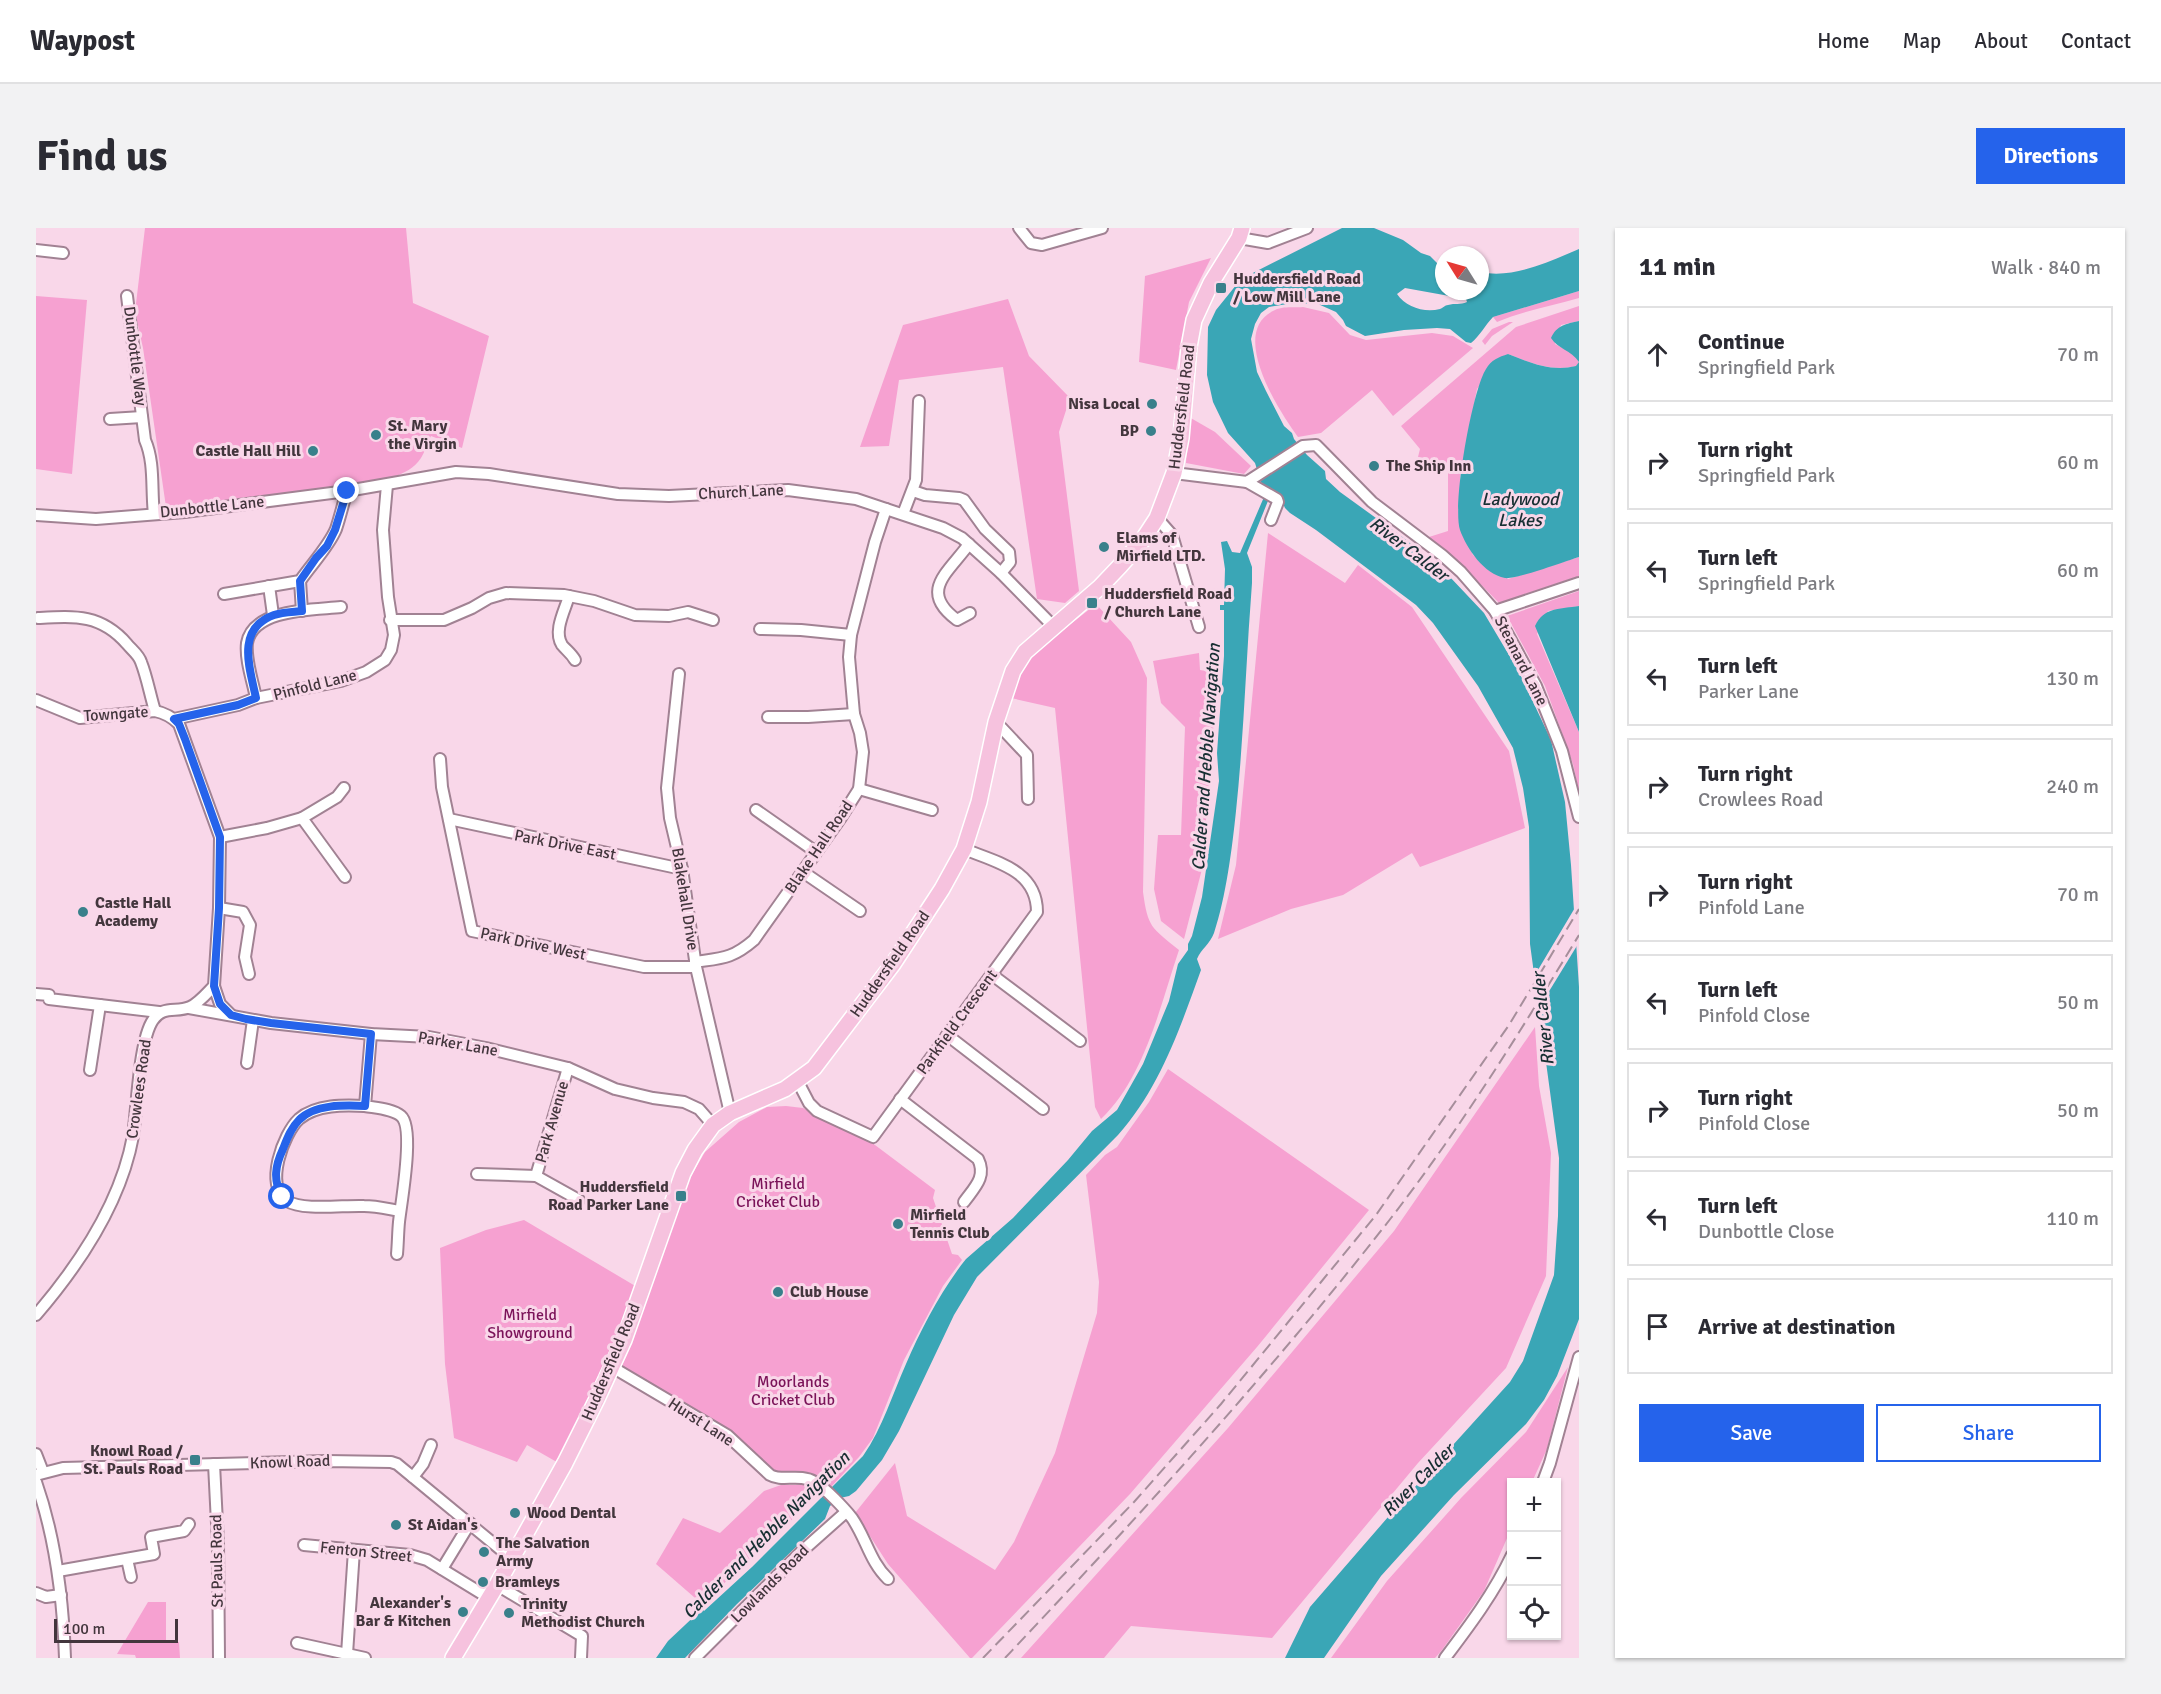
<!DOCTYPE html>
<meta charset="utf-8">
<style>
body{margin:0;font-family:Signika,sans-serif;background:#f2f2f3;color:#2b2b33}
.controls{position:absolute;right:18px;bottom:18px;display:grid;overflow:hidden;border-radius:0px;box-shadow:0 2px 4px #0004}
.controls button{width:54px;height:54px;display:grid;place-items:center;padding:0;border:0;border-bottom:2px solid #e1e1e2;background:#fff;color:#2b2b33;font:30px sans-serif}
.compass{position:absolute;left:1399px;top:18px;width:54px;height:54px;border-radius:50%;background:#fff;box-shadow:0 2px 4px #0004;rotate:307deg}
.scale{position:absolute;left:18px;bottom:15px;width:124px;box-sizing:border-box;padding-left:6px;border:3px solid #43363d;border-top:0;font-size:16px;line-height:21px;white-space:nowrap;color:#43363d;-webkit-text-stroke:4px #f9d7e9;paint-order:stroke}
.stop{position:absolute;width:18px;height:18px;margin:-14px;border:4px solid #2563eb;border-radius:50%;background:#fff}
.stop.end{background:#2563eb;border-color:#fff;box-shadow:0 2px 6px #0008}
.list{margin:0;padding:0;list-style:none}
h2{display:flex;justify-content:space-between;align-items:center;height:78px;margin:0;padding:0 24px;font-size:26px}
h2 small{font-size:20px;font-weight:400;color:#7c7c81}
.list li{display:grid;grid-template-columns:39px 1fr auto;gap:18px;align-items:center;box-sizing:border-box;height:96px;margin:0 12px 12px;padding:0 12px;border:2px solid #e1e1e2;border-radius:0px}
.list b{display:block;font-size:22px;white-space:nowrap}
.list p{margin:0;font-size:20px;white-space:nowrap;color:#7c7c81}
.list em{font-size:20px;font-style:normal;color:#7c7c81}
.actions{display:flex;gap:12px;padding:18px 24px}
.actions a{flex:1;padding:14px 0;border:2px solid #2563eb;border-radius:0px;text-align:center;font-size:21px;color:#2563eb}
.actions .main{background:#2563eb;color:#fff}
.icon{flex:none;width:33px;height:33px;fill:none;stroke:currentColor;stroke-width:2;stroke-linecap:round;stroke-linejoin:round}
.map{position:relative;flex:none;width:1543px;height:1430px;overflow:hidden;border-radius:0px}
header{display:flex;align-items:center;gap:36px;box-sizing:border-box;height:84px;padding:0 30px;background:#fff;border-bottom:2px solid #e1e1e2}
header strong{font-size:28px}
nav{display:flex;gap:33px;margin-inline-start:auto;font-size:21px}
.intro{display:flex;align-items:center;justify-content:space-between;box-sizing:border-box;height:144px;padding:0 36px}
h1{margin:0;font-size:42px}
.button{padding:15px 27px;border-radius:0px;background:#2563eb;color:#fff;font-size:21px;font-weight:700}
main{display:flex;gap:36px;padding:0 36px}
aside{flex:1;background:#fff;border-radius:0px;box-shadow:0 2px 4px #0004}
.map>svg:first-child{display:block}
.green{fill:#f6a1d1}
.water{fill:#3aa6b6;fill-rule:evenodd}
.pier{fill:#f9d7e9}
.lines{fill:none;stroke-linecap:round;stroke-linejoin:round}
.minor-casing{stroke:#a18293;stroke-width:14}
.highway-casing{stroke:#fff;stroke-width:18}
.minor{stroke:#fff;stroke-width:10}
.highway{stroke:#f6c2de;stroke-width:15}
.rail{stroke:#a68e9b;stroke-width:2;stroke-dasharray:12 6;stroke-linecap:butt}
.route{stroke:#2563eb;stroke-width:8}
.poi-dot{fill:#39808b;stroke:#f9d7e9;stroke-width:2}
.labels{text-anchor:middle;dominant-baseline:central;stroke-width:6;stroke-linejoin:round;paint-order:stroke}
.poi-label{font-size:16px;font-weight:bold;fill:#43363d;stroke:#f9d7e9;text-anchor:start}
.street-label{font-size:16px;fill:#43363d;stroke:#f9d7e9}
.park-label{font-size:16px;fill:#7b1359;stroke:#f9d7e9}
.water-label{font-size:18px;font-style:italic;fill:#182f33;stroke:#f9d7e9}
</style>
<header>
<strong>Waypost</strong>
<nav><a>Home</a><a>Map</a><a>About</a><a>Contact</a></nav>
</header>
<div class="intro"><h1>Find us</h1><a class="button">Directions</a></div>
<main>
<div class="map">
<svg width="1543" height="1430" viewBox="0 0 1543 1430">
<rect width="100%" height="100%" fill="#f9d7e9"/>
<g class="green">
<path d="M109,0h261l7,75 76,33 -27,112 -31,-12c-4,7 -6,16 -10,22 -13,20 -42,22 -62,27l-6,-2 -5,4 -182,20 -23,-159 -8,-36z"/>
<polygon points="1175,30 1153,74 1140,142 1103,134 1109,48"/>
<path d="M1543,63v7c-27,8 -56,13 -82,24l-4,-5z"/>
<polygon points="0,68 51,72 36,246 0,241"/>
<polygon points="972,71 993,128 1034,170 1023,204 1043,363 1029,375 1001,371 967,139 863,152 853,218 824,219 867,97"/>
<path d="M1543,78v15l-18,4 -6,19 19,10 5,8 -2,4c-25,6 -46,-3 -69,-12l-31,35 -17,88v51l13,27 35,24 71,-22v19l-80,27 -42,-43 -28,-23 19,-6v-63l-30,-11 2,-8 -19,-23 115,-99z"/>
<path d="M1267,79l26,6 21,22 16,5 66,-7 21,3 20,12 -80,68 -21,-26 -51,43 -23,4c-19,-26 -71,-106 -23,-127 8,-4 20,-2 28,-3z"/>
<polygon points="1473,94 1477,94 1456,108 1449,117 1446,113 1456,101"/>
<polygon points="1153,189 1179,204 1215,238 1208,246 1150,235"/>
<polygon points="1232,305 1309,355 1322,337 1376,379 1473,523 1489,600 1384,639 1376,625 1307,667 1255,681 1182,711 1200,637"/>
<polygon points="1543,363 1543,378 1512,383 1501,406 1543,504 1543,564 1537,536 1509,458 1471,388"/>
<path d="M1060,376l35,38 16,36 -4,214c5,36 8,35 36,58 -19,56 -34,127 -78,169l-6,-12 -40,-399 -44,-10 9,-26 14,-19z"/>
<polygon points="1163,425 1164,442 1182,445 1166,641 1148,711 1125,693 1118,661 1122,607 1145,607 1149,499 1125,475 1117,433"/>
<polygon points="1499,799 1503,858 1515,925 1510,1048 1470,1140 1382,1235 1236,1410 1095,1398 1068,1430 985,1430 1192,1200 1358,1003"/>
<polygon points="1132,841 1333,982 1221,1119 1094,1266 936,1430 934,1430 852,1336 819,1285 859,1235 871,1288 959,1342 978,1314 1019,1225 1061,1085 1063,1054 1050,947 1069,927 1081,919 1113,874"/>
<polygon points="750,878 767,880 835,914 899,962 897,970 916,1026 922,1027 926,1032 907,1058 868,1132 837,1210 823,1229 794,1260 742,1249 709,1219 580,1138 632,1000 655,948 669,924 703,894 731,879"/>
<polygon points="488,992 601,1059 571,1137 526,1237 491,1217 481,1234 418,1210 409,1136 404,1020 450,1002"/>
<polygon points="1532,1139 1511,1221 1496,1254 1476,1254 1475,1301 1448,1363 1406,1422 1399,1430 1295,1430 1351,1353 1425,1270 1490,1204"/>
<polygon points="745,1257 769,1257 782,1267 666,1376 620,1336 647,1290 684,1305 728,1263"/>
<polygon points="112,1374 130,1374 130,1415 143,1414 144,1430 100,1430 99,1427 81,1426"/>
</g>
<g class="water">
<path d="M1306,0h32l29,12 18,13 9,3 8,8 6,2v25h36v-19c34,7 68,-10 99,-23v42l-86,26c-8,8 -13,19 -22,26l-5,-1 -16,-13 -13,-1 -33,2 -39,6 -19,-10 -3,-6 -7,-8 -18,-8 -24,-1 -25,4 -8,6 -6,11 -4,15 6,33 9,19 18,35 8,7 2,6 13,16 18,16 1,8 14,13 65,47 44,37 35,37 35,59 32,68 14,62 6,63 8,122v332l-22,57 -13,24 -18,24 -72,71 -73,81 -57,82h-39l25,-51 85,-98 115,-127 13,-21 31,-86 4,-59 1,-58 -29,-214 -1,-117 -6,-39 -10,-40 -35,-62 -45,-63 -17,-18 -100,-75 -26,-17 -5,-5 -6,-13 -7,-4 -25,62 5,14v16c-6,76 -8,152 -16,228 -4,38 -10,86 -22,122 -4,11 -13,16 -17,26l4,11c-21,58 -41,118 -83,165l-141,142 -23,38 -55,116 -17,29 -26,31 -7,5 -9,2 -10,8 -5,13 -88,85 -52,54h-29l12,-17 34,-32 2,2 48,-44 111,-111c20,-29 29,-61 43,-92 15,-35 36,-75 60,-105l47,-41 55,-58 24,-29 25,-21 26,-46 26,-63 9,-37 10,-14v-6l4,-8 10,-39 17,-116 -2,-28 7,-97v-46h-4v-5h4l1,-36 -4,-27 6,-1 5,11 8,1 27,-63 -5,-5 -7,-22 -27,-30 -15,-31 -6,-27 1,-48 8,-17 25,-31zM1369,60l61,11 1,3c-7,3 -12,1 -19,3 -3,0 -5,3 -8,4 -16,4 -34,-2 -43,-15z"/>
<path d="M1543,93v41c-8,-12 -21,-13 -28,-24 6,-13 15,-14 28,-17z"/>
<path d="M1472,126c23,9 44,18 68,12l3,-4v195c-13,4 -64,23 -74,21 -21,-4 -38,-29 -45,-48 -8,-25 12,-139 26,-161 5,-9 13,-12 22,-15z"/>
<path d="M1543,378v126l-44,-106c9,-19 25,-17 44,-20z"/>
</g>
<polygon class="pier" points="1540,678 1542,716 1501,783 1496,752"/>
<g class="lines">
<g class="minor-casing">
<g id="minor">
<polyline points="983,0 995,15 1006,17 1066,0"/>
<polyline points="1203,10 1232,15 1271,0"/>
<polyline points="0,22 27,25"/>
<path d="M91,68l18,144c10,23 6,49 9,74"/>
<polyline points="74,191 106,189"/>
<polyline points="1138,245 1211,254 1267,218 1280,217 1284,221 1336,274 1406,327 1425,344 1459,383 1500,458 1526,523 1543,589"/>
<polyline points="1211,254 1241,271 1242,274 1235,292"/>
<polyline points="877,263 889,267 923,270 928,272 949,301 973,324 974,334 965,345"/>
<polyline points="867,286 880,252 883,173"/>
<polyline points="0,287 60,291 149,284 311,263 420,244 453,246 582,266 633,268 752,262 820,271 907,300 926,310 965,345 1017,398"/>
<polyline points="1121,290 1136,307 1163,399"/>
<path d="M933,316c-21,29 -51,47 -12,76l13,-7"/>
<polyline points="264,353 266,383"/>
<polyline points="233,358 237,387"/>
<path d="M188,366l76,-13c11,-16 29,-35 36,-52 4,-12 7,-25 11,-38"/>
<path d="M533,368c-4,14 -16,35 -7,49 4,5 9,8 13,15"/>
<polyline points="1459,383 1543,355"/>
<path d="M2,390c37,-2 63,-4 89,26 4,5 12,11 14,18 6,15 9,33 14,49"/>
<polyline points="354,392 408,392 436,380 453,370 470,365 528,367 558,373 599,387 633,388 652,384 677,392"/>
<polyline points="724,401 765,402 815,407"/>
<polyline points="643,446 631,560 634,590 646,641 660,739 694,885"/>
<path d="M220,470c-3,-16 -11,-38 -9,-55 6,-35 68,-33 94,-36"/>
<path d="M0,472l44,18 75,-7c10,2 17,6 24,13l41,113 -1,71 -5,78c-7,7 -15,17 -24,21 -14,6 -27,-2 -37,13 -14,20 -16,89 -20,116 -12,66 -54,129 -97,179"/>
<polyline points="732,489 772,489 818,486"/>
<polyline points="138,491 202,477 220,470 305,453 330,444 349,432 355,422 358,407 352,369 347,302 351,257"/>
<polyline points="960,494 991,527 992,571"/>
<polyline points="404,531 406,559 436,703 608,739 660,739"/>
<polyline points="823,561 896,582"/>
<polyline points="720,582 780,624"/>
<polyline points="266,590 301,569 308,560"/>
<polyline points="413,591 646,641"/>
<polyline points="184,609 231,600 266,590 309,649"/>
<polyline points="767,644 824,683"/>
<polyline points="183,680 207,684 214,697 209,729 213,746"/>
<path d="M659,734c27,-4 37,-3 59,-22l86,-121 19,-30 4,-37 -3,-19 -6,-19 -5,-57 2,-22 24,-93 11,-33"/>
<polyline points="955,746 1044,813"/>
<polyline points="178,758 184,776 195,787"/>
<polyline points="0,766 13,767 13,771 123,784"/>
<polyline points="153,780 235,795 335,806 393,809 450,820 532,840 579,861 617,870 648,874 663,881 677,897"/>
<path d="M335,806l-6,72c11,2 28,3 36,10 14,12 0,87 -2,106 -1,10 -1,21 -2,32"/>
<polyline points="911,807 1007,881"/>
<polyline points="211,835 217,792"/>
<polyline points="532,840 500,948 543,972"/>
<polyline points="54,842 64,777"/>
<path d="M761,852l12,23 8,8 56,26 164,-225c0,-42 -41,-50 -73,-63"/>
<path d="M864,871l78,60c9,18 -4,29 -14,43"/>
<path d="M329,878c-20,-1 -49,-2 -66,13 -16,15 -35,67 -12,82 16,10 57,4 77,5 12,0 24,3 36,5"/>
<polyline points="441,946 500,948"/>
<path d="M576,1139l115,68 43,40c12,7 29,-2 45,7 11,7 29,26 37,36 14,20 18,44 36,61"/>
<polyline points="0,1226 7,1244"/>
<polyline points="178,1236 182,1315 183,1430"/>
<polyline points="0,1247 27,1240 291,1233 355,1234 361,1236 475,1330"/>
<polyline points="377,1249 387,1236 395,1217"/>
<path d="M0,1254c20,57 27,116 29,176"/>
<polyline points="1507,1254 1514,1235 1543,1129"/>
<polyline points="268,1317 374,1327 391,1332 453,1370"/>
<polyline points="91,1331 95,1349"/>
<polyline points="406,1341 434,1295"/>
<polyline points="22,1343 118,1326 115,1309 148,1303 153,1296"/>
<polyline points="461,1357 546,1408 545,1430"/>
<polyline points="0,1365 10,1369 25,1367"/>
<polyline points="261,1415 329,1430"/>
<polyline points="311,1426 318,1322"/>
<polyline points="659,1430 765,1324 810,1284"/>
<path d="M1409,1430c25,-33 49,-65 67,-103"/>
</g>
</g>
<g class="highway-casing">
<polyline id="highway" points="417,1430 462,1355 529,1235 561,1171 588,1112 647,945 659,922 677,897 694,885 749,861 778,840 857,736 906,661 928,621 943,574 960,494 977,443 989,424 1064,359 1084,338 1106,313 1121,290 1138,245 1145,210 1153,119 1158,92 1175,55 1203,10 1206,0"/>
</g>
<use href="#minor" class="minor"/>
<use href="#highway" class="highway"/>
<g class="rail">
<polyline points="947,1430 1098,1274 1185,1176 1340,987 1473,797 1543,681"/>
<path d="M969,1430c134,-142 266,-286 386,-440 69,-89 129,-186 188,-283"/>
</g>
</g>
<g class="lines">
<path class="route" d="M246,969c-9,-17 -7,-31 1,-48 4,-10 8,-21 16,-29 15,-16 46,-15 66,-14l6,-72 -100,-11 -25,-4 -15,-4 -11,-11 -6,-18 5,-78 1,-71 -35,-98 -6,-15 -5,-5 64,-14 18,-7c-6,-29 -21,-69 18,-83 8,-3 19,-3 28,-4l-2,-30 16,-23 11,-12 8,-16 12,-39"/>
</g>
<g class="poi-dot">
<rect x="1179" y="54" width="12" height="12" rx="3"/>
<circle cx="1116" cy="176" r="6"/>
<circle cx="1115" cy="203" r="6"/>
<circle cx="340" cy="207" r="6"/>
<circle cx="277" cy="223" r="6"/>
<circle cx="1338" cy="238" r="6"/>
<circle cx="1068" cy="319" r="6"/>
<rect x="1050" y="369" width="12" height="12" rx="3"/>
<circle cx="47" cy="684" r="6"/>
<rect x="639" y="962" width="12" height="12" rx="3"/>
<circle cx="862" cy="996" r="6"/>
<circle cx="742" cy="1064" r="6"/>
<rect x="153" y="1226" width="12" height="12" rx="3"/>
<circle cx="479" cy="1285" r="6"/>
<circle cx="360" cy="1297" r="6"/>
<circle cx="448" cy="1324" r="6"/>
<circle cx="447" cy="1354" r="6"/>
<circle cx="427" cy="1384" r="6"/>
<circle cx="473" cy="1385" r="6"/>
</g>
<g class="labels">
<g class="poi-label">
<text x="1197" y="51">Huddersfield Road<tspan x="1197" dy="18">/ Low Mill Lane</tspan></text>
<text x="1104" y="176" text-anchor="end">Nisa Local</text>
<text x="352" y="198">St. Mary<tspan x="352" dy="18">the Virgin</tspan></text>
<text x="1103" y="203" text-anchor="end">BP</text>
<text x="265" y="223" text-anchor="end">Castle Hall Hill</text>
<text x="1350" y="238">The Ship Inn</text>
<text x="1080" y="310">Elams of<tspan x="1080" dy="18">Mirfield LTD.</tspan></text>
<text x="1068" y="366">Huddersfield Road<tspan x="1068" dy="18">/ Church Lane</tspan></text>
<text x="59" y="675">Castle Hall<tspan x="59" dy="18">Academy</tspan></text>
<text x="633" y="959" text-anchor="end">Huddersfield<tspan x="633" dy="18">Road Parker Lane</tspan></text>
<text x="874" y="987">Mirfield<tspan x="874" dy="18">Tennis Club</tspan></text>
<text x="754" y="1064">Club House</text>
<text x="147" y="1223" text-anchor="end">Knowl Road /<tspan x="147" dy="18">St. Pauls Road</tspan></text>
<text x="491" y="1285">Wood Dental</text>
<text x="372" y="1297">St Aidan's</text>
<text x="460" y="1315">The Salvation<tspan x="460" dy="18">Army</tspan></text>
<text x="459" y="1354">Bramleys</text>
<text x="415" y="1375" text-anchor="end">Alexander's<tspan x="415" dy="18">Bar &amp; Kitchen</tspan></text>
<text x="485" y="1376">Trinity<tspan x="485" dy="18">Methodist Church</tspan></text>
</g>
<g class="street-label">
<text transform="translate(99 128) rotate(83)">Dunbottle Way</text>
<text transform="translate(1146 179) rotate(-83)">Huddersfield Road</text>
<text transform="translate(705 264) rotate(-3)">Church Lane</text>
<text transform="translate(176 279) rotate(-6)">Dunbottle Lane</text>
<text transform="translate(1485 433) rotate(63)">Steanard Lane</text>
<text transform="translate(279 457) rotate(-14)">Pinfold Lane</text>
<text transform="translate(80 486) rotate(-4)">Towngate</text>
<text transform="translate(529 617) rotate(11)">Park Drive East</text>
<text transform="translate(783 619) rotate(-56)">Blake Hall Road</text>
<text transform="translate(649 671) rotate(81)">Blakehall Drive</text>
<text transform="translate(497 716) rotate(12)">Park Drive West</text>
<text transform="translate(854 736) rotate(-55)">Huddersfield Road</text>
<text transform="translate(921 794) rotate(-54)">Parkfield Crescent</text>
<text transform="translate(422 816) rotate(10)">Parker Lane</text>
<text transform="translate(103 861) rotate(-82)">Crowlees Road</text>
<text transform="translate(516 894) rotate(-74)">Park Avenue</text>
<text transform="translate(575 1134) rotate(-67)">Huddersfield Road</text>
<text transform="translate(665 1194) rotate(33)">Hurst Lane</text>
<text transform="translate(254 1234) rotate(-2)">Knowl Road</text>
<text transform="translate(330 1324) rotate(6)">Fenton Street</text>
<text transform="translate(181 1333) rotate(-91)">St Pauls Road</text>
<text transform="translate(734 1356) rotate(-45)">Lowlands Road</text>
</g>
<g class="park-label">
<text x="742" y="956">Mirfield<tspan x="742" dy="18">Cricket Club</tspan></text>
<text x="494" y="1087">Mirfield<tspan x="494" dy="18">Showground</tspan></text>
<text x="757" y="1154">Moorlands<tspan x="757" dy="18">Cricket Club</tspan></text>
</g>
<g class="water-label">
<text x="1484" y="271">Ladywood<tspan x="1484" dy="21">Lakes</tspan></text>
<text transform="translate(1373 321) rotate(37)">River Calder</text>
<text transform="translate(1170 529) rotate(-86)">Calder and Hebble Navigation</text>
<text transform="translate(1507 791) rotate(-96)">River Calder</text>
<text transform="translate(1382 1252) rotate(-45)">River Calder</text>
<text transform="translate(730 1307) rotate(-45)">Calder and Hebble Navigation</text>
</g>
</g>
</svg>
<div class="controls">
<button>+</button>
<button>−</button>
<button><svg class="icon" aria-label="locate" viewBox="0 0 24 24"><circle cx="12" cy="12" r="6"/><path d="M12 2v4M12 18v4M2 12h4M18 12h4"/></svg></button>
</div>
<svg class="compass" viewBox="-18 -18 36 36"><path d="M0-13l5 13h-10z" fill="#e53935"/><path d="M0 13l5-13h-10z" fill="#7c7c81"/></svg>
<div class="scale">100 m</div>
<div class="stop" style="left:246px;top:969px"></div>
<div class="stop end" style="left:311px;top:263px"></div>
</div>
<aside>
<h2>11 min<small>Walk · 840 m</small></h2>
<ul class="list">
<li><svg class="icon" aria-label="ahead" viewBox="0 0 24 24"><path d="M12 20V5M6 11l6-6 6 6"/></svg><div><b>Continue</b><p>Springfield Park</p></div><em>70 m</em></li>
<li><svg class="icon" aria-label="right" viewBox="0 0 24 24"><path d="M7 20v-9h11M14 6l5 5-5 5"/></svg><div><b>Turn right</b><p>Springfield Park</p></div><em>60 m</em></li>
<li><svg class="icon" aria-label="left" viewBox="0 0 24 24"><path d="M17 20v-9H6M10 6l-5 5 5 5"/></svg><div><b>Turn left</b><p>Springfield Park</p></div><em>60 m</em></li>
<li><svg class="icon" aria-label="left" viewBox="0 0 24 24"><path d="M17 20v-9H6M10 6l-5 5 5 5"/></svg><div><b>Turn left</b><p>Parker Lane</p></div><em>130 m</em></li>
<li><svg class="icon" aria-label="right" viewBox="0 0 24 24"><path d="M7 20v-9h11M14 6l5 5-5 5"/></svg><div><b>Turn right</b><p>Crowlees Road</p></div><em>240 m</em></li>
<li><svg class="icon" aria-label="right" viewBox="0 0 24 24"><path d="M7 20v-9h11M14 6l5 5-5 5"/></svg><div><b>Turn right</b><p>Pinfold Lane</p></div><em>70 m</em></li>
<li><svg class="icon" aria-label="left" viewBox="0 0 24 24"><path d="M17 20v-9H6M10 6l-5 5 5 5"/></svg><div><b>Turn left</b><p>Pinfold Close</p></div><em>50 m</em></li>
<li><svg class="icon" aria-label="right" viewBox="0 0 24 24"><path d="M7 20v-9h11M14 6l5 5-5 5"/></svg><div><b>Turn right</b><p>Pinfold Close</p></div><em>50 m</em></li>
<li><svg class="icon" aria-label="left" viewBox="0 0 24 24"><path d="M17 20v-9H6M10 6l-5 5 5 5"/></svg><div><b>Turn left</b><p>Dunbottle Close</p></div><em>110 m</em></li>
<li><svg class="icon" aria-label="arrive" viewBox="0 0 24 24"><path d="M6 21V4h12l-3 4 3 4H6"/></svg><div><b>Arrive at destination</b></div></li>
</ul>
<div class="actions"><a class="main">Save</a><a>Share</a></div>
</aside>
</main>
